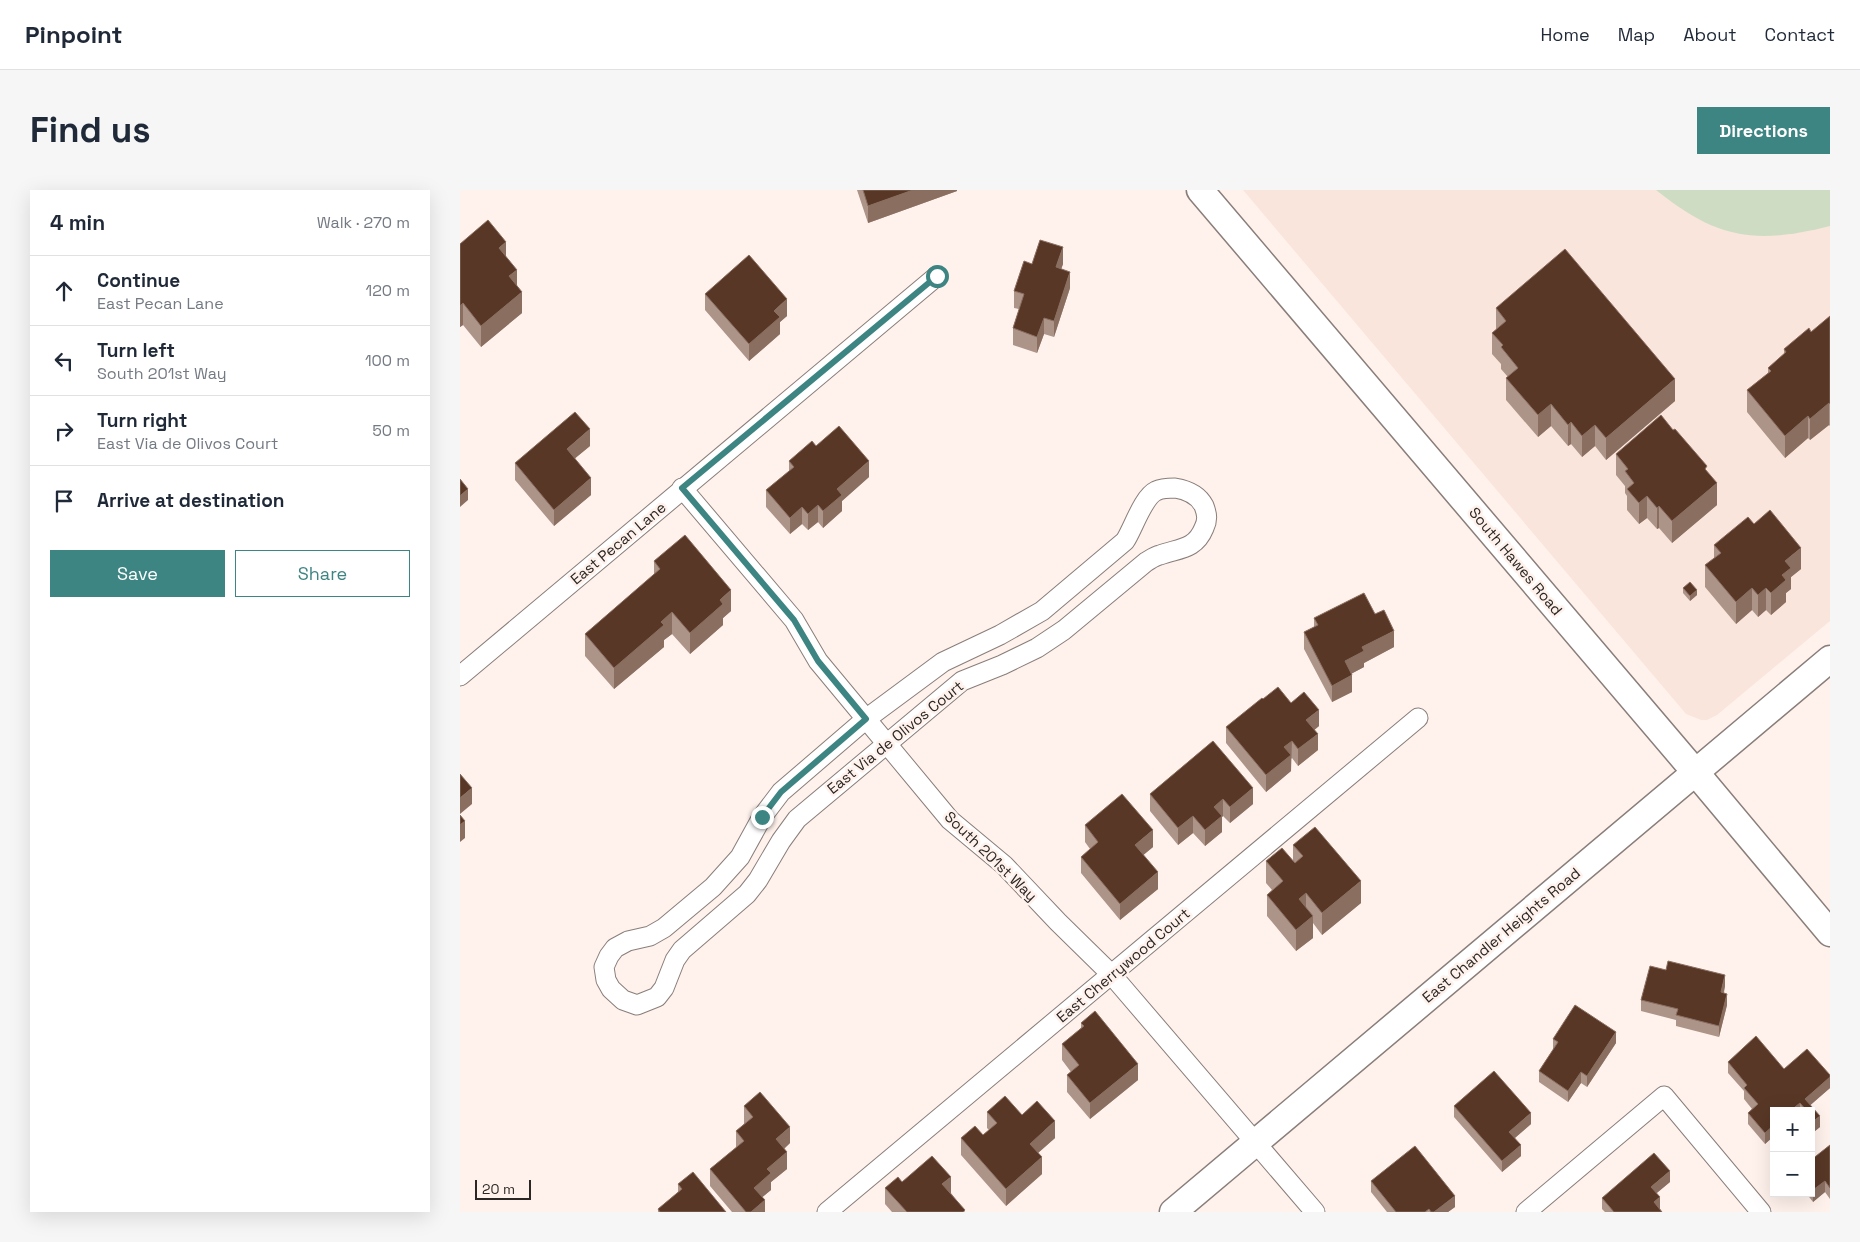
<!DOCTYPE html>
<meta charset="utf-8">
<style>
body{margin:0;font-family:"Space Grotesk",sans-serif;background:#f6f6f7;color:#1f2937}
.controls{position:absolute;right:15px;bottom:15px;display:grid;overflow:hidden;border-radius:0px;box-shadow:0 5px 20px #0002}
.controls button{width:45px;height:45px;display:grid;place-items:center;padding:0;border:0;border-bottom:1px solid #e0e1e3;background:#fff;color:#1f2937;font:25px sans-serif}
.scale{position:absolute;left:15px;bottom:12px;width:56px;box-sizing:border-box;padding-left:5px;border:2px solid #2b2724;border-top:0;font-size:14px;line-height:18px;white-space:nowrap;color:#2b2724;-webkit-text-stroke:4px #fff2ec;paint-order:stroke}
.stop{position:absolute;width:15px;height:15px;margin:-11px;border:4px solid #3d8582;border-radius:50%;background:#fff}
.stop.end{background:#3d8582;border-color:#fff;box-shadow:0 1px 5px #0008}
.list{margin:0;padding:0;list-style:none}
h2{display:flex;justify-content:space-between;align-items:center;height:65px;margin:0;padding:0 20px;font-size:21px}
h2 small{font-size:16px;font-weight:400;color:#747a83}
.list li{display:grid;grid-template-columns:32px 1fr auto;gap:15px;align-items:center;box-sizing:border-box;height:70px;padding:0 20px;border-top:1px solid #e0e1e3}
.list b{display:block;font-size:19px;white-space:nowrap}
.list p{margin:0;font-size:16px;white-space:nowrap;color:#747a83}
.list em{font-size:16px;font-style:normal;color:#747a83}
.actions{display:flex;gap:10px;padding:15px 20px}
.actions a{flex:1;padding:11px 0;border:1px solid #3d8582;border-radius:0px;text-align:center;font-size:18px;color:#3d8582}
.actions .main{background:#3d8582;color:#fff}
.icon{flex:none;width:28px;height:28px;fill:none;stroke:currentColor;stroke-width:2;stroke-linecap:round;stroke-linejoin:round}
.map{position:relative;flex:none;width:1370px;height:1022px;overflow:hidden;border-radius:0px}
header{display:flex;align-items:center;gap:30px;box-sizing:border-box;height:70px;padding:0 25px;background:#fff;border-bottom:1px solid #e0e1e3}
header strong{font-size:24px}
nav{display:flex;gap:28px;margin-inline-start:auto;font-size:18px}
.intro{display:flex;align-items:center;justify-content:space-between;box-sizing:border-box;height:120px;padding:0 30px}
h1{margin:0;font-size:35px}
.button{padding:12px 22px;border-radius:0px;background:#3d8582;color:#fff;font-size:18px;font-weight:700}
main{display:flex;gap:30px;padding:0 30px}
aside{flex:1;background:#fff;border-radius:0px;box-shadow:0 5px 20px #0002}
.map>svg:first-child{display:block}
.built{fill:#f9e5db}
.green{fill:#cfdcc4}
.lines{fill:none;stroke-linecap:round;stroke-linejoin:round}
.street-casing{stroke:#897e79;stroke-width:21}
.secondary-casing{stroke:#897e79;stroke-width:29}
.street{stroke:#fff;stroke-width:19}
.secondary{stroke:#fff;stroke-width:26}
.wall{fill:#ac9489}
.shaded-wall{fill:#8a6f61}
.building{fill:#583726;stroke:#8a6f61}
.route{stroke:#3d8582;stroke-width:6}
.labels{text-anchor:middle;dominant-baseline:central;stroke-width:5;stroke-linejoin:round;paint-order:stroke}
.street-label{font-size:15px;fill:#2b2724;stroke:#fff2ec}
</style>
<header>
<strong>Pinpoint</strong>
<nav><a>Home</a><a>Map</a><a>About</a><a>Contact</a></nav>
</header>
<div class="intro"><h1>Find us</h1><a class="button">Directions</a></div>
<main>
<aside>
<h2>4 min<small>Walk · 270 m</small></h2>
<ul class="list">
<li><svg class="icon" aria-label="ahead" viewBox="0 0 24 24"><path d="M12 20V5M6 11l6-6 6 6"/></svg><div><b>Continue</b><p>East Pecan Lane</p></div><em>120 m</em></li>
<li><svg class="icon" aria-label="left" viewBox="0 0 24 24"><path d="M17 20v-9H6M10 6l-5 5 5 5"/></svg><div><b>Turn left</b><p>South 201st Way</p></div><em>100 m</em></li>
<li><svg class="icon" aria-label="right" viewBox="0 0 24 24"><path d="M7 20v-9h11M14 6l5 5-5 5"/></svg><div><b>Turn right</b><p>East Via de Olivos Court</p></div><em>50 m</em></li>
<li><svg class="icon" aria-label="arrive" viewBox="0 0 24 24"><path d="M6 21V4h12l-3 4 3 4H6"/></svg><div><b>Arrive at destination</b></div></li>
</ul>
<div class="actions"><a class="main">Save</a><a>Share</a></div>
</aside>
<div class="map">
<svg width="1370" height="1022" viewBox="0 0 1370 1022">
<rect width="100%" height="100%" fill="#fff2ec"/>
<polygon class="built" points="783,0 1370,0 1370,431 1257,525 1247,530 1241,530 1226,524"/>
<path class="green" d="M1196,0h174v36c-75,19 -113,13 -174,-36z"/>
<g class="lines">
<g class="street-casing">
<g id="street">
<polyline points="222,298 334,430 358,471 490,630 544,675 598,732 651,784 855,1022"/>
<path d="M715,298c12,2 23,6 29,18 3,8 4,14 0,22 -9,22 -25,20 -44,27 -5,1 -9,4 -14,7l-82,68 -27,18 -35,17 -40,16 -165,138 -16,22 -23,39 -11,14 -65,56 -7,10 -11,28 -7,9 -20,8 -14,-5 -12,-11 -5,-9 -2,-13 5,-11 6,-8 13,-7 22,-5 14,-8 49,-41 27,-30 22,-40 19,-25 85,-73 77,-57 57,-27 42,-24 83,-70c8,-12 18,-44 31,-50 6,-3 13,-3 19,-3z"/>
<polyline points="0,486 477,86"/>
<polyline points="367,1022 958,528"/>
<polyline points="1066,1022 1204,906 1301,1022"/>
</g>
</g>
<g class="secondary-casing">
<g id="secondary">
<polyline points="740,0 1236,583 1370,743"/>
<polyline points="713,1022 1370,469"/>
</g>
</g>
<use href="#street" class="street"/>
<use href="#secondary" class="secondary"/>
</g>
<g class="wall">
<polygon points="397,0 497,0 497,1 408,33"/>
<polygon points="0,54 46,67 57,95 62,123 21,157 3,135 0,137"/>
<polygon points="572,74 603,74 601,79 610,98 594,147 584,144 577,163 553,155 553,138 559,119 554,118 554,101"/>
<polygon points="245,104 327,126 320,132 320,144 289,171 245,120"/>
<polygon points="1036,118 1215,211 1146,270 1135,256 1122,267 1111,254 1108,256 1091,236 1078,247 1046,210 1046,188 1048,187 1041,179 1041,174 1032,164 1032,143 1036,140"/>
<polygon points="1370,126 1370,236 1369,235 1350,250 1348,248 1325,268 1287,222 1287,200 1308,183 1308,178 1324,165 1324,159 1351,142"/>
<polygon points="130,256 115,268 131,305 94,336 55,290 55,273"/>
<polygon points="356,256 409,287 382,311 382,321 363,338 358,332 348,340 342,334 330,344 306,317 306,300 329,281 329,271"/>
<polygon points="1156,264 1247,282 1257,315 1212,353 1199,338 1197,339 1187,328 1179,334 1167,320 1167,306 1165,303 1165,296 1156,285"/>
<polygon points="1294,334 1341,379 1331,387 1331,399 1326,403 1326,412 1311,425 1306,420 1298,427 1292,420 1276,434 1245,397 1245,375 1254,368 1254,355"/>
<polygon points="194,371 271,421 263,428 263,435 230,464 212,444 204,450 204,457 154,499 125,466 125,444 194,385"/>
<polygon points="1223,398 1237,405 1230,411 1223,403"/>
<polygon points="915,424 934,457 904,473 904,477 891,484 892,502 872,512 844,459 844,442 854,437 854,428"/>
<polygon points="803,509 831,513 859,536 854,540 858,560 838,576 832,568 831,569 831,581 806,602 766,553 766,537"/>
<polygon points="753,551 793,614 770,633 763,626 762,627 762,642 745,656 733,643 718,655 690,621 690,604"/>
<polygon points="625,635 693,657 683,665 698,699 660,730 621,683 621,667 630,659 625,652"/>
<polygon points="833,655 901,713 862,745 853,733 853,748 836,761 807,726 807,705 812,700 806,693 806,671 833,672"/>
<polygon points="1265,796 1264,803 1267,815 1259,847 1216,836 1216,830 1181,821 1181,810"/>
<polygon points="621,833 678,890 630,929 607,902 607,885 611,882 602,870 602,854 621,838"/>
<polygon points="1093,849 1156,853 1127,897 1121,893 1108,912 1079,892 1079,881 1093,860"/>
<polygon points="1268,872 1370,885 1370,898 1350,915 1360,937 1355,941 1351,937 1351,921 1314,921 1314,946 1305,954 1288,934 1288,923 1292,919 1284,909 1284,901 1268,883"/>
<polygon points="284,916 330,953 324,959 327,979 311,992 311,1000 302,1007 305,1022 272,1022 250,996 250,979 276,958 276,941 284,934"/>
<polygon points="994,916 1071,934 1055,948 1061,966 1042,982 994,927"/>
<polygon points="527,922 562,925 595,948 578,963 582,984 546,1016 501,965 501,948 523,945 529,940 527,938"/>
<polygon points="1370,955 1370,1009 1365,1002 1353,1012 1346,1003 1351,1003 1351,970"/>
<polygon points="911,991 995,1017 988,1022 927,1022 911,1002"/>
<polygon points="442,992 491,1003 505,1022 432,1022 425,1014 425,998"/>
<polygon points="1210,992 1196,1003 1200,1019 1202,1022 1145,1022 1142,1019 1142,1008"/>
<polygon points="218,994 266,1022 198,1022 198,1019 218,1002"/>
</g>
<g class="shaded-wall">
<polygon points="453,0 497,0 497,1 408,33 408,16"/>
<polygon points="46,52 46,74 39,58"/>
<polygon points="603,57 603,74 596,94 596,77"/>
<polygon points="57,80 57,101 49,86"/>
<polygon points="610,82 610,98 594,147 594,131"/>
<polygon points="62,102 62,123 21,157 21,136"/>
<polygon points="327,109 327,126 320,132 320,144 289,171 289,154 314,121"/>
<polygon points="3,113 3,135 0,137 0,116"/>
<polygon points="584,128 584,144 577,163 577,147"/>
<polygon points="1215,189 1215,211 1146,270 1146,248"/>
<polygon points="1369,213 1369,235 1350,250 1350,229"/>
<polygon points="1091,214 1091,236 1078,247 1078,225"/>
<polygon points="1348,226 1348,248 1325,268 1325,246"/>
<polygon points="1111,232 1111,254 1108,256 1108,235"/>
<polygon points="1135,235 1135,256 1122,267 1122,246"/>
<polygon points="130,239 130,256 107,275 107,259"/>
<polygon points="409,271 409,287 382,311 382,321 363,338 363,321 377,299"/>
<polygon points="131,288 131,305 94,336 94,320"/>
<polygon points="1257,293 1257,315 1212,353 1212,331"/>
<polygon points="8,299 8,310 0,317 0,306"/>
<polygon points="1187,306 1187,328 1179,334 1179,313"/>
<polygon points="358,315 358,332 348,340 348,324"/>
<polygon points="1199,316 1199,338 1197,339 1197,318"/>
<polygon points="342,317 342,334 330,344 330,328"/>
<polygon points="1341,358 1341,379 1331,387 1331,399 1326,403 1326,412 1311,425 1311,403 1322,385 1325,371"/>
<polygon points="1292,398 1292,420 1276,434 1276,412"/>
<polygon points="1306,398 1306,420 1298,427 1298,405"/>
<polygon points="271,400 271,421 263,428 263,435 230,464 230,443 260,410"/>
<polygon points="1237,400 1237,405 1230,411 1230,406"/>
<polygon points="212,422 212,444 204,450 204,457 154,499 154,478 201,432"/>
<polygon points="934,441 934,457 904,473 904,477 885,487 885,471 902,457"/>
<polygon points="892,485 892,502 872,512 872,496"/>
<polygon points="859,520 859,536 846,547 846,530"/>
<polygon points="858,544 858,560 838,576 838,559"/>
<polygon points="832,551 831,581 806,602 806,585 824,557"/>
<polygon points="12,598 12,614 0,624 0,608"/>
<polygon points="793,598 793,614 770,633 770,617"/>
<polygon points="763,609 763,626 762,627 762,642 745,656 745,640 754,617"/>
<polygon points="733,626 733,643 718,655 718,638"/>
<polygon points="5,631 5,648 0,652 0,635"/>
<polygon points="693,640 693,657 675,672 675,655"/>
<polygon points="698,682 698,699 660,730 660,714"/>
<polygon points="901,691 901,713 862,745 862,723"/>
<polygon points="846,703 846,725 839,709"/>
<polygon points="853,726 853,748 836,761 836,740"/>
<polygon points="1265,785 1265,796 1261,813 1261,802"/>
<polygon points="1267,804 1267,815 1259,847 1259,836"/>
<polygon points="1156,842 1156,853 1127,897 1127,886"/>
<polygon points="678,874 678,890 630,929 630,913"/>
<polygon points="1121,882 1121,893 1108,912 1108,901"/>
<polygon points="1370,887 1370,898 1346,919 1345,909"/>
<polygon points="1340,913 1340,921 1330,921"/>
<polygon points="1071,923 1071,934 1049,953 1049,942"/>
<polygon points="1360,926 1360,937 1355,941 1355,930"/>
<polygon points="595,931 595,948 570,970 570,954"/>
<polygon points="1314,935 1314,946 1305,954 1305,943"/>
<polygon points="330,937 330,953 316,966 316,949"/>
<polygon points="1061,955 1061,966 1042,982 1042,971"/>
<polygon points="327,962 327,979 311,992 311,1000 294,1014 294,998 307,979"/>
<polygon points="582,967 582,984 546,1016 546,999"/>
<polygon points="1210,981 1210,992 1191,1008 1191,997"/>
<polygon points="491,987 491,1003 482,1011 482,994"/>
<polygon points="1365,991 1365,1002 1353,1012 1353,1000"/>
<polygon points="995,1006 995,1017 988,1022 974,1022"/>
<polygon points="1200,1007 1200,1019 1196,1022 1194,1012"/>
<polygon points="305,1010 305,1022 291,1022"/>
</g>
<g class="building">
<polygon points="403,0 453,0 408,16"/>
<polygon points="28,30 46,52 39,58 57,80 49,86 62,102 21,136 3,113 0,116 0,54"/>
<polygon points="580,50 603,57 596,77 610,82 594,131 584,128 577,147 553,138 564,104 554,101 564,71 572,74"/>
<polygon points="1105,59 1215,189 1146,248 1135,235 1122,246 1111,232 1108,235 1091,214 1078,225 1046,188 1058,178 1041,157 1043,155 1032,143 1046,131 1036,118"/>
<polygon points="289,65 327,109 314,121 320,127 289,154 245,104"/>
<polygon points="1370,126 1370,214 1369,213 1350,229 1348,226 1325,246 1287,200 1311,181 1308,178 1326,162 1324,159 1349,138 1351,142"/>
<polygon points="115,222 130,239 107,259 131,288 94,320 55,273"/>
<polygon points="1201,225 1213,240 1215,239 1247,276 1245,279 1257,293 1212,331 1199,316 1197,318 1187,306 1179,313 1167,299 1174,293 1165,281 1168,279 1156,264"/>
<polygon points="379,236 409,271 377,299 382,305 363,321 358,315 348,324 342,317 330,328 306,300 334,277 329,271 352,251 356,256"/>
<polygon points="0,289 8,299 0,306"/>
<polygon points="1310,320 1341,358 1325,371 1331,378 1322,385 1326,390 1311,403 1306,398 1298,405 1292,398 1276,412 1245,375 1261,363 1254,355 1288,327 1294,334"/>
<polygon points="225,345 271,400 260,410 263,414 230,443 212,422 201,432 204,435 154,478 125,444 200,379 194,371"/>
<polygon points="1230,392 1237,400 1230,406 1223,398"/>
<polygon points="904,403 915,424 924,420 934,441 902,457 904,461 885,471 892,485 872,496 844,442 858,435 854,428"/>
<polygon points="818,497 831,513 844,502 859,520 846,530 858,544 838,559 832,551 824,557 831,565 806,585 766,537 802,508 803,509"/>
<polygon points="753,551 793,598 770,617 763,609 754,617 762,626 745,640 733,626 718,638 690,604"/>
<polygon points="0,584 12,598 0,608"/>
<polygon points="662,604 693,640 675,655 698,682 660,714 621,667 638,652 625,635"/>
<polygon points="0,625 5,631 0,635"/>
<polygon points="855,637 901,691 862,723 846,703 839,709 853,726 836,740 807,705 823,691 806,671 822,658 835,673 843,666 833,655"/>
<polygon points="1208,771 1265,785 1261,802 1267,804 1259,836 1216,825 1218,819 1181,810 1190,776 1206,780"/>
<polygon points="1115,815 1156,842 1127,886 1121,882 1108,901 1079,881 1098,852 1093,849"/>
<polygon points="635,821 678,874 630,913 607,885 619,875 602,854 624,836 621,833"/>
<polygon points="1296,846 1324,879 1347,859 1370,885 1370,887 1345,909 1360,926 1355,930 1351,926 1351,921 1347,921 1340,913 1330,921 1314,921 1314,935 1305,943 1288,923 1298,914 1284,898 1287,895 1268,872"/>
<polygon points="1034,881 1071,923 1049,942 1061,955 1042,971 994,916"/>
<polygon points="300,902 330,937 316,949 327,962 307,979 311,983 294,998 305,1010 291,1022 286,1022 250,979 284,951 276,941 293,927 284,916"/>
<polygon points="545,906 562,925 577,911 595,931 570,954 582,967 546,999 501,948 515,936 523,945 537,933 527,922"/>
<polygon points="1370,955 1370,998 1365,991 1353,1000 1351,998 1351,970"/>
<polygon points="955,956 995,1006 974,1022 971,1022 969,1019 965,1022 936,1022 911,991"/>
<polygon points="1194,963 1210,981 1191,997 1200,1007 1194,1012 1202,1022 1154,1022 1142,1008"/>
<polygon points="472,966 491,987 482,994 505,1020 503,1022 447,1022 425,998 438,987 442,992"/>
<polygon points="233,982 266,1022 200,1022 198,1019 222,999 218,994"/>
</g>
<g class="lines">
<polyline class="route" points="302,627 321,602 406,529 358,471 334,430 222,298 477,86"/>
</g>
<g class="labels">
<g class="street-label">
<text transform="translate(158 353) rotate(-40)">East Pecan Lane</text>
<text transform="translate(1056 371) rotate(50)">South Hawes Road</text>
<text transform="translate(435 547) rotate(-39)">East Via de Olivos Court</text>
<text transform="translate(531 666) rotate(44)">South 201st Way</text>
<text transform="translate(1041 745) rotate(-40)">East Chandler Heights Road</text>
<text transform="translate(663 775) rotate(-40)">East Cherrywood Court</text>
</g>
</g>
</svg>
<div class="controls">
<button>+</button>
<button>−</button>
</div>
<div class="scale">20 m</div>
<div class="stop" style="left:477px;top:86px"></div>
<div class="stop end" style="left:302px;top:627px"></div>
</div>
</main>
